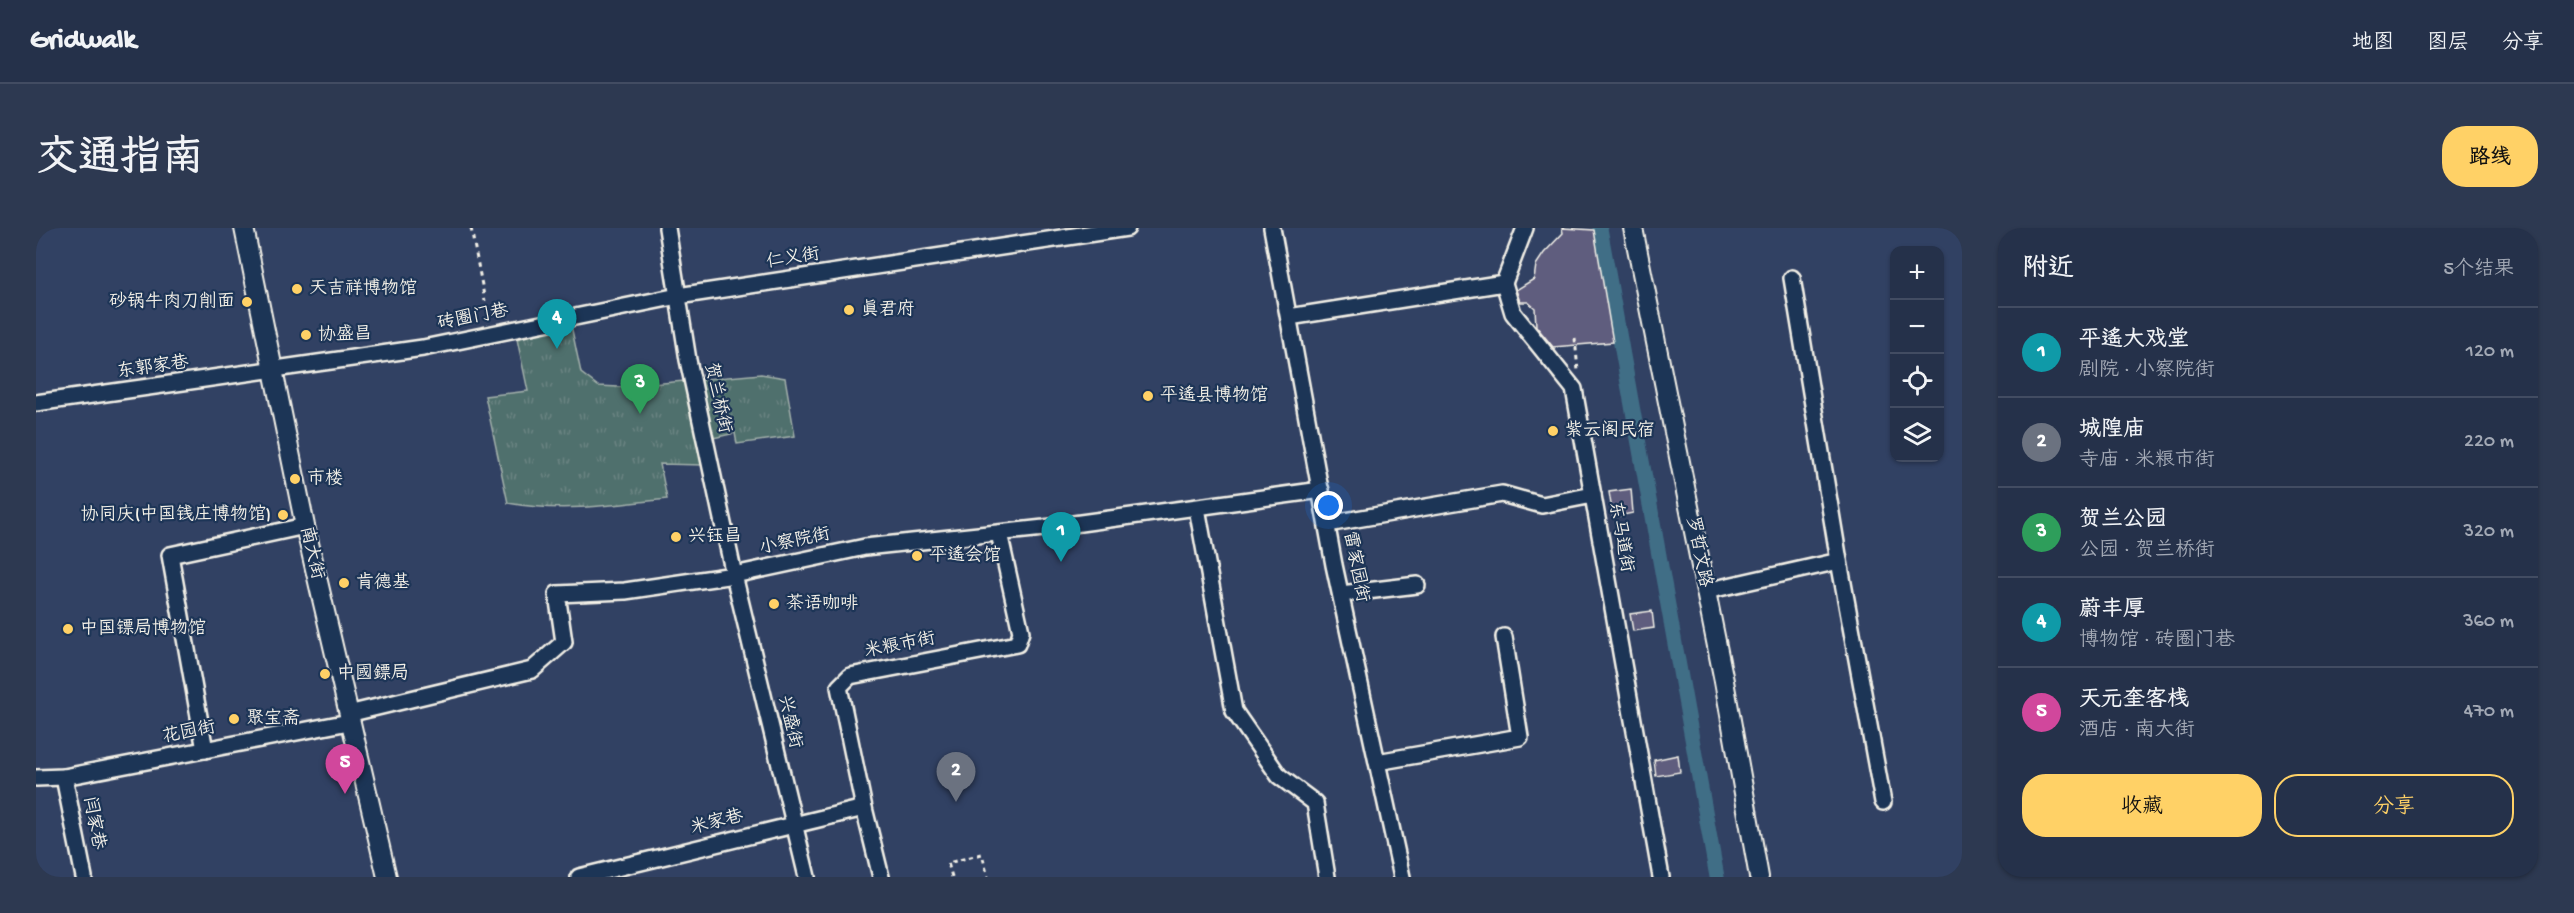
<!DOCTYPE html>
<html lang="zh">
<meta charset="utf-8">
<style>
body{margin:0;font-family:"Gochi Hand","LXGW WenKai TC",sans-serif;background:#2d3951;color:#f1f3f6}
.controls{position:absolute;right:18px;top:18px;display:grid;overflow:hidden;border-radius:12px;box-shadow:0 2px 4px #0004}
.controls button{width:54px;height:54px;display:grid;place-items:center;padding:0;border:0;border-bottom:2px solid #424c62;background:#25314a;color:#f1f3f6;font:30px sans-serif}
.you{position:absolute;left:1293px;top:278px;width:21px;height:21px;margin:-15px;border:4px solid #fff;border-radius:50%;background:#1a73e8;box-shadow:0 0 0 9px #1a73e833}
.badge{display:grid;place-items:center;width:39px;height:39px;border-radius:50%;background:#ffd166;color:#fff;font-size:20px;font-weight:700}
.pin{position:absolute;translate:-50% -50px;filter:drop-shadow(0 2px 3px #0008)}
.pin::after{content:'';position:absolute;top:32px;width:21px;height:18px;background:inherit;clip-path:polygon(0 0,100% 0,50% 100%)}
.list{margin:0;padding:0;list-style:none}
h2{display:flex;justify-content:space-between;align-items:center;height:78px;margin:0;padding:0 24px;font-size:26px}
h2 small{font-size:20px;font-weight:400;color:#a3a9b5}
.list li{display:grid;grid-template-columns:39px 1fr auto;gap:18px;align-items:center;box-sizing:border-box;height:90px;padding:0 24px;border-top:2px solid #424c62}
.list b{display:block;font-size:22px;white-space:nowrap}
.list p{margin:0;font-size:20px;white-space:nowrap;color:#a3a9b5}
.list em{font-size:20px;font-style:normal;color:#a3a9b5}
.actions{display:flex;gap:12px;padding:18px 24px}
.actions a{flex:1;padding:14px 0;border:2px solid #ffd166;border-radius:24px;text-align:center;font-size:21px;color:#ffd166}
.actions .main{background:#ffd166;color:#111}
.icon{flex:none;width:33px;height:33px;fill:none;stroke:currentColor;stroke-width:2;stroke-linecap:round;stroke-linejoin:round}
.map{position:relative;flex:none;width:1926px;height:649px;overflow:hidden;border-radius:24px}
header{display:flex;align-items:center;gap:36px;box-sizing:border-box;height:84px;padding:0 30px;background:#25314a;border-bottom:2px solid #424c62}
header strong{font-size:28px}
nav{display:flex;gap:33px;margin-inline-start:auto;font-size:21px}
.intro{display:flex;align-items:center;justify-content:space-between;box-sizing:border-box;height:144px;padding:0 36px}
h1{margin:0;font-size:42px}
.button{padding:15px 27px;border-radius:24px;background:#ffd166;color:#111;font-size:21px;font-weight:700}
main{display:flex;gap:36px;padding:0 36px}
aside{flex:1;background:#25314a;border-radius:24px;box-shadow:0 2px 4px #0004}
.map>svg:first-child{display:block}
.grass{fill:url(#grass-tufts);stroke:#a2b0aa;stroke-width:1.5}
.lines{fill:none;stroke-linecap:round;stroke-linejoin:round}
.canal{stroke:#416e86;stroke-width:15}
.building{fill:#5f5d7e;stroke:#f4f1e8;stroke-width:1.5}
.minor-casing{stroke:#f4f1e8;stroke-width:20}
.tertiary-casing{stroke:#f4f1e8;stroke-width:22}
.path{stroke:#f4f1e8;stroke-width:3;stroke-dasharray:4.5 4.5;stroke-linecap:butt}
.minor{stroke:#1d3557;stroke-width:15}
.tertiary{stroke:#1d3557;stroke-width:18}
.poi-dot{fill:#ffd166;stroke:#1d3557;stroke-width:2}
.labels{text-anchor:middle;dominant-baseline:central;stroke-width:4.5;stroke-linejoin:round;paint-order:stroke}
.street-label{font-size:18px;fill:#f4f1e8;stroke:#1d3557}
.poi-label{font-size:18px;fill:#f4f1e8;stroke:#1d3557;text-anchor:start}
</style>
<header>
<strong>Gridwalk</strong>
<nav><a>地图</a><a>图层</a><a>分享</a></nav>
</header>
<div class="intro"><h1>交通指南</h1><a class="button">路线</a></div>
<main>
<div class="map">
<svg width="1926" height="649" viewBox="0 0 1926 649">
<defs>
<pattern id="grass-tufts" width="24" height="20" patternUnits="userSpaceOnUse" patternTransform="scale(1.5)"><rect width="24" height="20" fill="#506f6d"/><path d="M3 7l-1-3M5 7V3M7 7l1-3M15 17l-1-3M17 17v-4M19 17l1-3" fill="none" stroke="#6a8482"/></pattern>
</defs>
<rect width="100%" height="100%" fill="#314163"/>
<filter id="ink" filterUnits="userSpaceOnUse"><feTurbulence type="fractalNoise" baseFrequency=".0167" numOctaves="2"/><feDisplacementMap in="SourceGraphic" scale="12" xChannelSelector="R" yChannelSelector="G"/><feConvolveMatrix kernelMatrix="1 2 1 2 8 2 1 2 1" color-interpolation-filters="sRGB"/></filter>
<g filter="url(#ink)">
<path class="grass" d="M535,97l10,48 17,13 21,1 142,-13 24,4 10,58 -58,8 -2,-11 -35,8 3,24 -43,-1 7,35c-52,6 -107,14 -159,4l-23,-107 43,-5 -11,-52z"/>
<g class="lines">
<polyline class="canal" points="1564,0 1681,649"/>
</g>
<g class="building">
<polygon points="1526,0 1558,2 1577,114 1517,119 1500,98 1499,80 1492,74 1484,74 1480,62 1498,51 1500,37 1508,25 1527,5"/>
<polygon points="1595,261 1597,285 1577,289 1573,264"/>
<polygon points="1616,383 1618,400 1597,403 1594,386"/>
<polygon points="1642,527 1644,544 1620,548 1618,532"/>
</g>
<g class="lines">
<g class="minor-casing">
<g id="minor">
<polyline points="631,0 652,132 698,347 771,649"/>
<polyline points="1236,0 1298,337 1366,649"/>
<polyline points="1489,0 1468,55 1477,85 1538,161 1625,649"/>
<polyline points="1253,89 1468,55"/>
<polyline points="0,175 387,120 642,68 1091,0"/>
<polyline points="1161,280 1198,483 1243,548 1279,575 1291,649"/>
<polyline points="1291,296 1466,266 1506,277 1557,267"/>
<polyline points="1803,333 1847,574"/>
<polyline points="1670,363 1803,333 1756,50"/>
<polyline points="1305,366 1381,357"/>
<polyline points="312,486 496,442 528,414 521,366 589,363 698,347 829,319 1008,300 1285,262"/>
<polyline points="169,522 134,327 269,298"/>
<polyline points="1341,534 1484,509 1468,409"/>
<polyline points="28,549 48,649"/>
<polyline points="0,550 28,549 313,494"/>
<polyline points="543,649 828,580"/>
<polyline points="845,649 828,580 803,459 814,448 981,416 985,404 963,305"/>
</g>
</g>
<g class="tertiary-casing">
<g id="tertiary">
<polyline points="208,0 269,298 351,649"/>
<polyline points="1597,0 1688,453 1723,649"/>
</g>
</g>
<g class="path">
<polyline points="435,0 449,73"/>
<polyline points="1539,110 1542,143"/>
<polyline points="916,649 912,635 946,626 952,649"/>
</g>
<use href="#minor" class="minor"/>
<use href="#tertiary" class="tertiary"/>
</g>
</g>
<g class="poi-dot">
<circle cx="261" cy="61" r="6"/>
<circle cx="211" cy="74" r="6"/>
<circle cx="813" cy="82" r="6"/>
<circle cx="270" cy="107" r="6"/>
<circle cx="1112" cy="168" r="6"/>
<circle cx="1517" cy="203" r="6"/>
<circle cx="259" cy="251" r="6"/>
<circle cx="247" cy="287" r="6"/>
<circle cx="640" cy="309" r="6"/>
<circle cx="881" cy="328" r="6"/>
<circle cx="308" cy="355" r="6"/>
<circle cx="738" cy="376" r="6"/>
<circle cx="32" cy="401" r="6"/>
<circle cx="289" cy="446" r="6"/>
<circle cx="198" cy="491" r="6"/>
</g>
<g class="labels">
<g class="street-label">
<text transform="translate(757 31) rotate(-9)">仁义街</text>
<text transform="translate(437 90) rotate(-11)">砖圈门巷</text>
<text transform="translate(117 140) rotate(-8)">东郭家巷</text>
<text transform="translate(681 170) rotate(78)">贺兰桥街</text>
<text transform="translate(1584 309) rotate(80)">东马道街</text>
<text transform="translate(759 314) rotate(-12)">小察院街</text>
<text transform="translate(1662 324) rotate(79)">罗哲文路</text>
<text transform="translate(275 325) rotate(77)">南大街</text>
<text transform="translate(1319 339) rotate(79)">雷家园街</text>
<text transform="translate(864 418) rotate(-11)">米粮市街</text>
<text transform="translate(753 494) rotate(77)">兴盛街</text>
<text transform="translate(153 505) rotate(-11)">花园街</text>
<text transform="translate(57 595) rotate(79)">闫家巷</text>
<text transform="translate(681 595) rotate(-14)">米家巷</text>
</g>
<g class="poi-label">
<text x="273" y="61">天吉祥博物馆</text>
<text x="199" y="74" text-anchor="end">砂锅牛肉刀削面</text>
<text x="825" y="82">真君府</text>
<text x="282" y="107">协盛昌</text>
<text x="1124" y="168">平遥县博物馆</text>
<text x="1529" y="203">紫云阁民宿</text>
<text x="271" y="251">市楼</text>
<text x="235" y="287" text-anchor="end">协同庆(中国钱庄博物馆)</text>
<text x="652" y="309">兴钰昌</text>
<text x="893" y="328">平遥会馆</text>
<text x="320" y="355">肯德基</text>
<text x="750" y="376">茶语咖啡</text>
<text x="44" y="401">中国镖局博物馆</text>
<text x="301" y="446">中國鏢局</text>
<text x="210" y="491">聚宝斋</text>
</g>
</g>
</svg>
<div class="controls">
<button>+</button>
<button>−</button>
<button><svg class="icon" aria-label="locate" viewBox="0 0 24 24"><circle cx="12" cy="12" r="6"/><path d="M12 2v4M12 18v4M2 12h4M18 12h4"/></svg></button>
<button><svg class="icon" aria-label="layers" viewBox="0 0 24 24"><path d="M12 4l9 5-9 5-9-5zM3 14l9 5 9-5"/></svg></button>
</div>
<div class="you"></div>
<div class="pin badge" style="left:1025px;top:334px;background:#0f9aa8">1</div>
<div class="pin badge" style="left:920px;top:574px;background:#6b7280">2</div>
<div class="pin badge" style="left:604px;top:186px;background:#2e9e5b">3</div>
<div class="pin badge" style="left:521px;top:121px;background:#0f9aa8">4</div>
<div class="pin badge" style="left:309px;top:566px;background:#d1479c">5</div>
</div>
<aside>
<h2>附近<small>5个结果</small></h2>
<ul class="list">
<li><span class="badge" style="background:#0f9aa8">1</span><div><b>平遥大戏堂</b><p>剧院 · 小察院街</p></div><em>120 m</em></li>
<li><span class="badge" style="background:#6b7280">2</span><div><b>城隍庙</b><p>寺庙 · 米粮市街</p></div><em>220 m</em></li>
<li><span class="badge" style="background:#2e9e5b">3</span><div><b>贺兰公园</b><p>公园 · 贺兰桥街</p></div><em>320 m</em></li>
<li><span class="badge" style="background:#0f9aa8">4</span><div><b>蔚丰厚</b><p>博物馆 · 砖圈门巷</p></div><em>360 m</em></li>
<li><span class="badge" style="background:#d1479c">5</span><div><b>天元奎客栈</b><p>酒店 · 南大街</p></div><em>470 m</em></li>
</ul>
<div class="actions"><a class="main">收藏</a><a>分享</a></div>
</aside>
</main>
